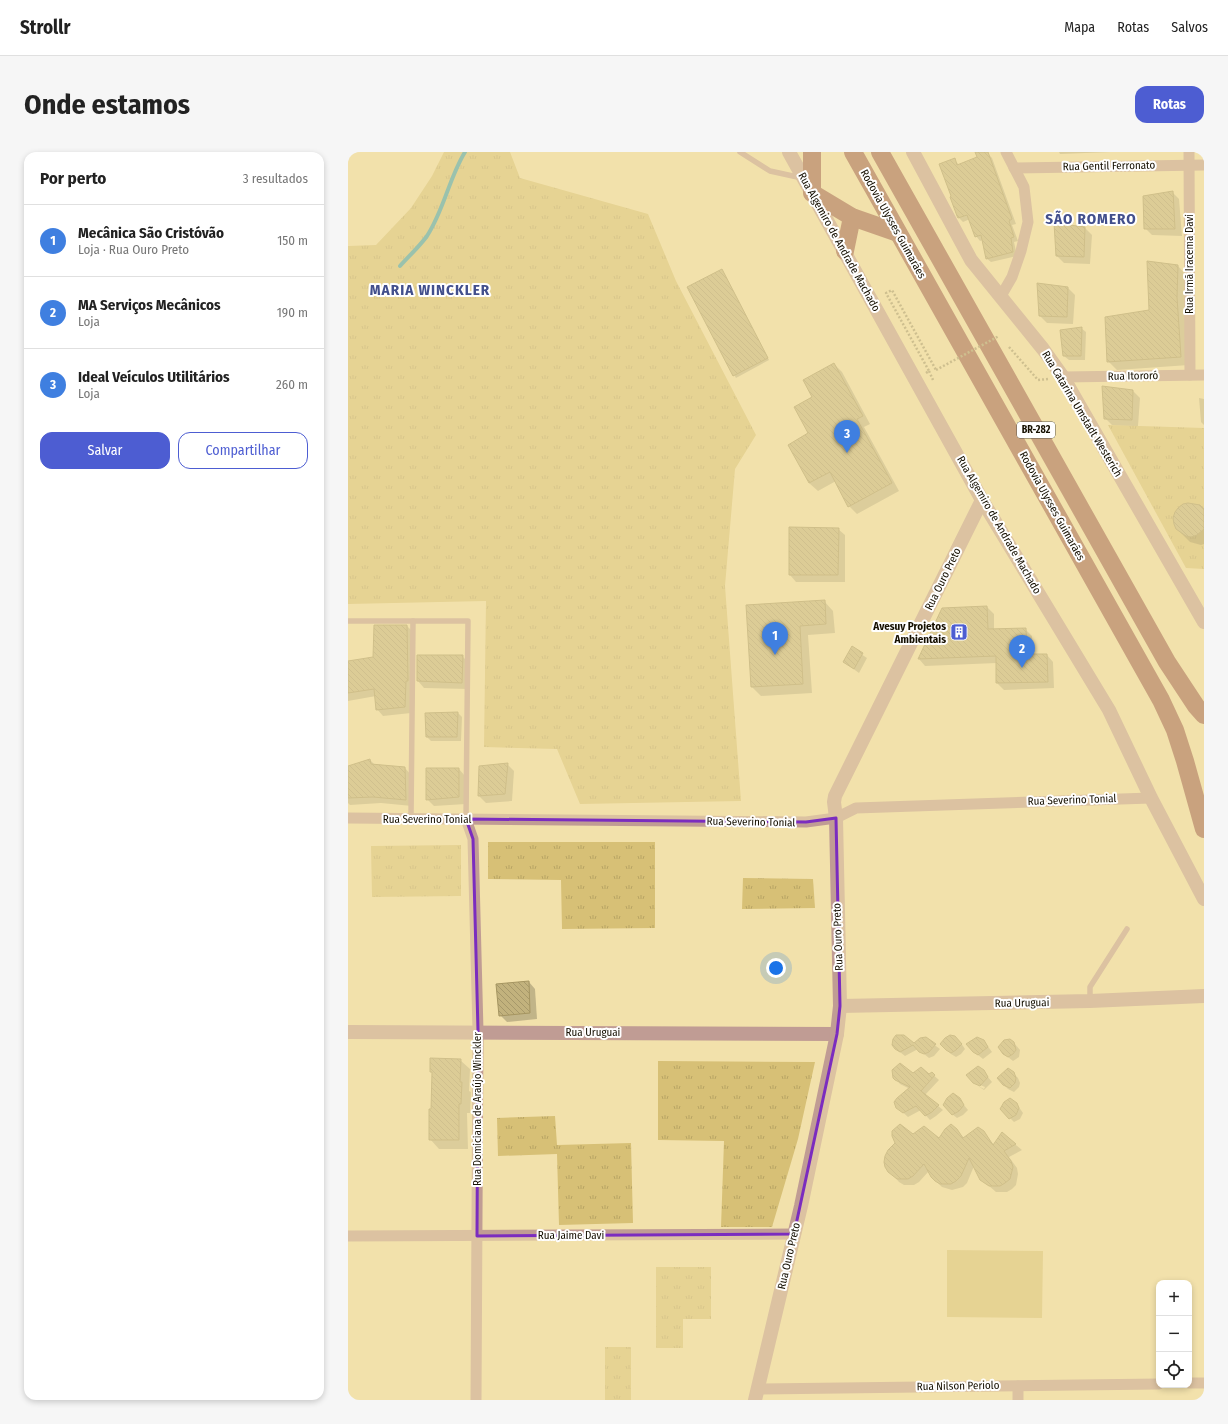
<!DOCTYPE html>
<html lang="pt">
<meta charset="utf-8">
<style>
body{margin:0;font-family:"Fira Sans Condensed",sans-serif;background:#f6f6f6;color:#222}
.controls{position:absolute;right:12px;bottom:12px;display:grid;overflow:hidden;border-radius:8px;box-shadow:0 2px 6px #0003}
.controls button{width:36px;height:36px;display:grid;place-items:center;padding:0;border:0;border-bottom:1px solid #e0e0e0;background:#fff;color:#222;font:20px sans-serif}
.you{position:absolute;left:428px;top:816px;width:14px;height:14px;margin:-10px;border:3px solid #fff;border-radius:50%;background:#1a73e8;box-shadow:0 0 0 6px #1a73e833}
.badge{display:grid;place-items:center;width:26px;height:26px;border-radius:50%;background:#4d5dd2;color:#fff;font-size:13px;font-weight:700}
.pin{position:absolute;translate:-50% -33px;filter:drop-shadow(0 1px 2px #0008)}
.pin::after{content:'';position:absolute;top:21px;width:14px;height:12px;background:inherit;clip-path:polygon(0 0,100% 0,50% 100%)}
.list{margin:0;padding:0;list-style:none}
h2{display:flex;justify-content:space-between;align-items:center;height:52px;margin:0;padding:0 16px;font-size:17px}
h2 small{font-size:13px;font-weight:400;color:#767676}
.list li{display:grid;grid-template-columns:26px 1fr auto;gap:12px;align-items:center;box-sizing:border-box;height:72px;padding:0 16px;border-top:1px solid #e0e0e0}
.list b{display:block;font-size:15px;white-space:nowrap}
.list p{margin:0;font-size:13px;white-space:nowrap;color:#767676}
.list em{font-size:13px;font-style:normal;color:#767676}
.actions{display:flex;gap:8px;padding:12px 16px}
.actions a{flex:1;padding:9px 0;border:1px solid #4d5dd2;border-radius:12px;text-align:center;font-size:14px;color:#4d5dd2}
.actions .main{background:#4d5dd2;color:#fff}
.icon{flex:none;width:22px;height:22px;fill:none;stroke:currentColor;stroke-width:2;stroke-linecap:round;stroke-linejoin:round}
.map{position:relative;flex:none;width:856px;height:1248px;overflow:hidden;border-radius:12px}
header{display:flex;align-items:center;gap:24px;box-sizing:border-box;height:56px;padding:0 20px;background:#fff;border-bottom:1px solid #e0e0e0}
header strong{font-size:19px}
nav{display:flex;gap:22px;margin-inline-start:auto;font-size:14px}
.intro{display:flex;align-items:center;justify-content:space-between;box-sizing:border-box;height:96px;padding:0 24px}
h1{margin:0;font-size:28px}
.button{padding:10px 18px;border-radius:12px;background:#4d5dd2;color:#fff;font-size:14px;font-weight:700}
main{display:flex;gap:24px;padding:0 24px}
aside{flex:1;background:#fff;border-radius:12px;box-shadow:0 2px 6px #0003}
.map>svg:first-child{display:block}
.grass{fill:url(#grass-tufts)}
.pitch{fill:#d7c076}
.shadow{fill:#0003}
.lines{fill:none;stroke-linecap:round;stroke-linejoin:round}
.stream{stroke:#309cb0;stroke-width:4}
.building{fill:url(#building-back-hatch);stroke:#a59561}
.path{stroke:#a3966e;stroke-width:2.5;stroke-dasharray:2 2;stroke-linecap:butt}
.service{stroke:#c09c94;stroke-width:5.5}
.minor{stroke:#c09c94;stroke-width:11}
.tertiary{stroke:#c09c94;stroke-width:14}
.trunk{stroke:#985648;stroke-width:18}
.path-bridge{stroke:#a3966e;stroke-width:2.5;stroke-dasharray:2 2;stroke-linecap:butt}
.marked{fill:none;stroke:#7b2cbf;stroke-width:3;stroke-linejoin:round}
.labels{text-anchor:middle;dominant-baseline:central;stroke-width:4;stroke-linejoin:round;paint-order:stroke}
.shield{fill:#fff;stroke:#5b574c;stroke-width:1}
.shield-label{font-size:10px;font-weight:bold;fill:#150f00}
.street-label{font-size:11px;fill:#150f00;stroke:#fff}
.poi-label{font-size:11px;font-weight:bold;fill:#150f00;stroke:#fff;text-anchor:end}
.district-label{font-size:15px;font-weight:bold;letter-spacing:1px;fill:#424f8c;stroke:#fff}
</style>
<header>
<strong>Strollr</strong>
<nav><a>Mapa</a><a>Rotas</a><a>Salvos</a></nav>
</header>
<div class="intro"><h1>Onde estamos</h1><a class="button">Rotas</a></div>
<main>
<aside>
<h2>Por perto<small>3 resultados</small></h2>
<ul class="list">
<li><span class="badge" style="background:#3f7fe0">1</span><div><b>Mecânica São Cristóvão</b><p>Loja · Rua Ouro Preto</p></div><em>150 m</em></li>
<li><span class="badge" style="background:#3f7fe0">2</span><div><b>MA Serviços Mecânicos</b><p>Loja</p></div><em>190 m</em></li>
<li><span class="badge" style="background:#3f7fe0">3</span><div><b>Ideal Veículos Utilitários</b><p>Loja</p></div><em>260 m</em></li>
</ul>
<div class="actions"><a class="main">Salvar</a><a>Compartilhar</a></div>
</aside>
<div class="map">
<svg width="856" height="1248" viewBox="0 0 856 1248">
<defs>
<pattern id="grass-tufts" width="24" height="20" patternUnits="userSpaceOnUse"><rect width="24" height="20" fill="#d7c076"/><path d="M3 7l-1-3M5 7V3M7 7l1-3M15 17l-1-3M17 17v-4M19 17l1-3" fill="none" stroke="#b8a464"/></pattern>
<pattern id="building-back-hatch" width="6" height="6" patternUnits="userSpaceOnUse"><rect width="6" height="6" fill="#c2b27d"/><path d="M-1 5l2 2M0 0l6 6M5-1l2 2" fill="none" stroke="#a6986a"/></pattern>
</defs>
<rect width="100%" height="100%" fill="#f2e1ab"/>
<g class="grass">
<polygon points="96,0 162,0 172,26 300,62 328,129 408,283 387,317 377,434 393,649 232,652 209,597 136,595 138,449 0,452 0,94 28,93 63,56 84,24"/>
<polygon points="760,273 856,276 856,417 838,416"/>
<polygon points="140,690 307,690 307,776 214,777 213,728 140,727"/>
<polygon points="113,693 113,744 24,745 23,694"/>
<polygon points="395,726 465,727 467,756 394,757"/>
<polygon points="310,909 467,910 450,987 424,1075 373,1075 376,989 310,988"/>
<polygon points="207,964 209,993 283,991 285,1071 211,1073 209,1002 150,1004 149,966"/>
<polygon points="308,1115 363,1115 363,1167 335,1167 335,1196 308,1196"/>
<rect x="257" y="1195" width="26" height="53"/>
</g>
<polygon class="pitch" points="599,1098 695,1099 694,1166 599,1165"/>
<g class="shadow">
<polygon points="711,0 763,0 712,2"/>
<polygon points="640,2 644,6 668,72 664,73 670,89 666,90 669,104 643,110 638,106 635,88 632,89 628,84 622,67 615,70 611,66 592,13 606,7 611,13"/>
<polygon points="824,40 831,47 834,84 804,83 797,76"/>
<polygon points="737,76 744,83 742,112 716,111 709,104"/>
<polygon points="830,114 838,123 841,213 769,218 760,209 802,159"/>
<polygon points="374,118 421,208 388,226 340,136"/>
<polygon points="720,136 727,143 725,172 699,171 692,164"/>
<polygon points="733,176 738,180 737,208 721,208 716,204"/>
<polygon points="486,212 494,220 522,272 516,275 551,339 509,362 501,354 488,329 470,339 461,331 462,282 465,245"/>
<polygon points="785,239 792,246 790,274 764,273 757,266"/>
<polygon points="851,246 856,247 856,273 853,270"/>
<polygon points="846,352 856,356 856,392 853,393 842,390 829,377"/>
<polygon points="490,377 497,383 497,430 448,430 442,423"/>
<polygon points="476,449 485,459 487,481 460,483 464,541 413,544 404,535 399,454"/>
<polygon points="639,455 646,462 646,478 677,477 684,484 685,503 699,503 705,510 706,536 656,538 649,531 649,511 577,514 571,507 595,457"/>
<polygon points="59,474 66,481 63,561 35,564 29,557 28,544 0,549 0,510 26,506"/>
<polygon points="504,496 519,506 511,521 496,510"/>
<polygon points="114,504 121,511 120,537 76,536 70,529"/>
<polygon points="110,561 114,565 113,589 83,589 79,585"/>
<polygon points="22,608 27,613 57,616 63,623 64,654 33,651 2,653 0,651 0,615"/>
<polygon points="159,612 166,619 164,649 138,651 131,644 132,615"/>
<polygon points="111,617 117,624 118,652 86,654 79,647"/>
<polygon points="181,830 187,837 189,867 159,870 152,863"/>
<polygon points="577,886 592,897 586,904 581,906 570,897 557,904 548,897 566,892"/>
<polygon points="636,889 644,900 635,907 625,899"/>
<polygon points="613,891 617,897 613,902 608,905 603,902 594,892"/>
<polygon points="666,891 672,898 671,905 665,909 656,902"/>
<polygon points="112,908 122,917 121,939 123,940 122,961 119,961 120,997 91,997 82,987 85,922 83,920"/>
<polygon points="635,919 644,930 636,938 630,934 636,937 637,935 625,930"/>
<polygon points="583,921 591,928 577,943 595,958 588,964 582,968 573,958 560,965 549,955 562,937 552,932 548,927 565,922 581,923"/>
<polygon points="665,921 670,926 672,931 671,935 666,940 660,937 655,932"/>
<polygon points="611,947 620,958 615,963 609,966 604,962"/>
<polygon points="668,951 675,961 672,967 666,970 653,957"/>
<polygon points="608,978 616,986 635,980 646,993 655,982 674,998 661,1005 669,1016 670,1022 668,1033 664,1037 659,1040 648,1040 633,1027 626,1014 619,1031 615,1035 604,1038 594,1035 584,1025 581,1019 571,1030 566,1033 556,1033 551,1030 538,1015 565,983 592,987"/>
</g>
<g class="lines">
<path class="stream" d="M52,114c9,-10 19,-19 27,-30 17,-26 22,-58 38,-84"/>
</g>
<g class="building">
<polygon points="627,0 640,0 664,67 661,69 666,85 663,86 665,100 638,107 633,83 627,85 619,63 610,66 609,64 602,45 603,44 591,12 607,6 609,13 629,5"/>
<polygon points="825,39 827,77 796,77 795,44"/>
<polygon points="706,71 737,75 736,105 708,104"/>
<polygon points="799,109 830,113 829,145 833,205 759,210 757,165 801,158"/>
<polygon points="374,117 420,206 385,224 339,135"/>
<polygon points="689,131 720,135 719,165 691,164"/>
<polygon points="734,175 733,204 715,204 712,178"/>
<polygon points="486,211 515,264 509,267 544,331 500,355 482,320 461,331 440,293 460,281 446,255 464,245 455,228"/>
<polygon points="754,234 785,238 784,268 756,267"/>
<polygon points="840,351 852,353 856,357 856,377 849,383 843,385 838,384 828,377 826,372 825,366 827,360 830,356 835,352"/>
<polygon points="441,375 491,376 490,423 441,423"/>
<polygon points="477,448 478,472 452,474 455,532 403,535 398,453"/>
<polygon points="639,454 640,477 678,476 679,502 699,502 700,530 648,531 648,504 570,507 594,456"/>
<polygon points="26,473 59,473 60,529 58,529 57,555 28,558 26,537 0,541 0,509 25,505"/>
<polygon points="504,494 515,501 506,517 495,510"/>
<polygon points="69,503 115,503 114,531 69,529"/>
<polygon points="110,560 109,585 78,585 77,561"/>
<polygon points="22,607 23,612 57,615 58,648 25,645 0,646 0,614"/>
<polygon points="160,611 157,642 130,644 131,614"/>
<polygon points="78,616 111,616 111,645 78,648"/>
<polygon points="181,829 182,861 151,864 148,832"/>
<polygon points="548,883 556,883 566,891 572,886 578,885 588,892 581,900 576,902 571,900 565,893 552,900 547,897 544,893 545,887"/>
<polygon points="602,883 607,884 614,892 608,898 603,901 598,898 592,892 597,886"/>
<polygon points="629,885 636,888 640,895 630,903 625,900 618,892"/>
<polygon points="662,887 666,890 668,898 665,902 660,905 655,902 650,895 656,888"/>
<polygon points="82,906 113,907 112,930 114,930 113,952 111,952 111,988 81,988 81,957 83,957 84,920 82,920"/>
<polygon points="552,911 565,921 573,915 581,922 584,920 587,923 573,939 591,953 584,960 577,964 568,954 555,961 548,956 546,950 549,946 562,935 547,928 545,926 544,918"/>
<polygon points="630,914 636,918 640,925 632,934 625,931 618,923"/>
<polygon points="660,916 666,920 668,926 667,931 662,936 655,933 649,926"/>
<polygon points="605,941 612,946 616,953 611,959 604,963 595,953 599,946"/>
<polygon points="662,946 669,951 671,956 668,963 661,967 652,957 656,950"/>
<polygon points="552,972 565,982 576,974 591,986 597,977 603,972 609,977 615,986 630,975 636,979 645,993 654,980 668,992 656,999 663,1009 665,1015 662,1027 657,1031 652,1034 641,1034 632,1028 621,1006 613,1024 608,1029 603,1032 592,1032 587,1029 583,1025 576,1012 565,1024 560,1027 549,1027 540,1020 537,1015 536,1010 537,1004 540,998 547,991 544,984 544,979"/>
</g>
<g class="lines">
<g class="path">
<polyline points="661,195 690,228 700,227"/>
<polyline points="581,219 585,228"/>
<polyline points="578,221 581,219 538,141 544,138 588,218"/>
</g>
<g class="service">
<polyline points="392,0 422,19 454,26"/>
<polyline points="0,469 120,469 118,667"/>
<polyline points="63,666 65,469"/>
<polyline points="742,849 742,835 779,777"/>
</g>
<g class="minor">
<polyline points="841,0 842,223"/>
<polyline points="666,16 856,13"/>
<polyline points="653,144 664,125 673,99 680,70 676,35 658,0"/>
<polyline points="715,225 856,223"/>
<polyline points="0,666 458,670 488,666 508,656 803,646"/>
<polyline points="118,667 125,687 130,879 128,1248"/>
<polyline points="0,1084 446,1082"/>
<polyline points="841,1231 856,1231"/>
<polyline points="670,1234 670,1248"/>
<polyline points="409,1237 811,1232"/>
</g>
<g class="tertiary">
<polyline points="441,0 634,348 761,558 803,646 856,747"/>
<polyline points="565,0 623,108 695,197 715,225 856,470"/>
<polyline points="492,854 742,849 856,844"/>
<polyline points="0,880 489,882"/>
<polyline points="407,1248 453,1054 489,882 492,854 488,666 486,650 487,644 634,348"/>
</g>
<g class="trunk">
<polyline points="464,0 464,41 504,65 550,81"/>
<polyline points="505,0 813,548 827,578 837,609 856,677"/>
<polyline points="532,0 819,510 848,554 856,563"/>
<polyline points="497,99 504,65"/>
</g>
<polyline class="path-bridge" points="588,218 651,184"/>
</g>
<path d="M0 0H856V1248H0ZM488,666l4,188 -3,28 -43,200 -317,2 1,-205 -5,-192 -7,-20 340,3z" fill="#f2e1ab" fill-opacity=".55" fill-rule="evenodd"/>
<path class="marked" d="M488,666l4,188 -3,28 -43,200 -317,2 1,-205 -5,-192 -7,-20 340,3z"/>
<defs>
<g id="building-square" transform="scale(0.9)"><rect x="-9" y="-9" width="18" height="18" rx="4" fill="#4d5dd2" stroke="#fff"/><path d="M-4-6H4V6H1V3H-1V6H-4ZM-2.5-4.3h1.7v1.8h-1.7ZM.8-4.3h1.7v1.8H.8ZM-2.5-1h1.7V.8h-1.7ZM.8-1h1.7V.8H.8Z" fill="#fff"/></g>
</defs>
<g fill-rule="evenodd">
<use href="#building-square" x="611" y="480"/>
</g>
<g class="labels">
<rect class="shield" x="669" y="270" width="38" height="16" rx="3"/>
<g class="shield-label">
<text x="688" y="278">BR-282</text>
</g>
<g class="street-label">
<text transform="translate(761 14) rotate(-1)">Rua Gentil Ferronato</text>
<text transform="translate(545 72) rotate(61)">Rodovia Ulysses Guimarães</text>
<text transform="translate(491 90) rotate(61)">Rua Algemiro de Andrade Machado</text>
<text transform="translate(841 112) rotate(-90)">Rua Irmã Iracema Davi</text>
<text transform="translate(785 224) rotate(-1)">Rua Itororó</text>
<text transform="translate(734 262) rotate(59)">Rua Catarina Umstadt Westerich</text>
<text transform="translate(704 354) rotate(61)">Rodovia Ulysses Guimarães</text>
<text transform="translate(651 373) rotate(60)">Rua Algemiro de Andrade Machado</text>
<text transform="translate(595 427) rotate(-64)">Rua Ouro Preto</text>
<text transform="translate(724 648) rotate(-2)">Rua Severino Tonial</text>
<text x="79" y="667">Rua Severino Tonial</text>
<text transform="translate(403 670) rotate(1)">Rua Severino Tonial</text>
<text transform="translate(490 785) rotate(-92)">Rua Ouro Preto</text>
<text transform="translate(674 851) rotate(-1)">Rua Uruguai</text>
<text x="245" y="880">Rua Uruguai</text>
<text transform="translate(129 957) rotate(-90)">Rua Domiciana de Araújo Winckler</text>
<text x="223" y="1083">Rua Jaime Davi</text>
<text transform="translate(441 1104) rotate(-77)">Rua Ouro Preto</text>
<text transform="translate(610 1234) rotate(-1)">Rua Nilson Periolo</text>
</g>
<g class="poi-label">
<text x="598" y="474">Avesuy Projetos<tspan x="598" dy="13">Ambientais</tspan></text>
</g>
<g class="district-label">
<text x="743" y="67">SÃO ROMERO</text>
<text x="82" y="138">MARIA WINCKLER</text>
</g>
</g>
</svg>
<div class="controls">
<button>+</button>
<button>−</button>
<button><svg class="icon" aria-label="locate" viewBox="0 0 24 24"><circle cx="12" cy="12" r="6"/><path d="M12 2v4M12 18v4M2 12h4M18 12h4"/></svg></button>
</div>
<div class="you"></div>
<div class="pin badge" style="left:427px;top:503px;background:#3f7fe0">1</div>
<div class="pin badge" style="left:674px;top:516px;background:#3f7fe0">2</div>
<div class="pin badge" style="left:499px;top:301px;background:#3f7fe0">3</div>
</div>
</main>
